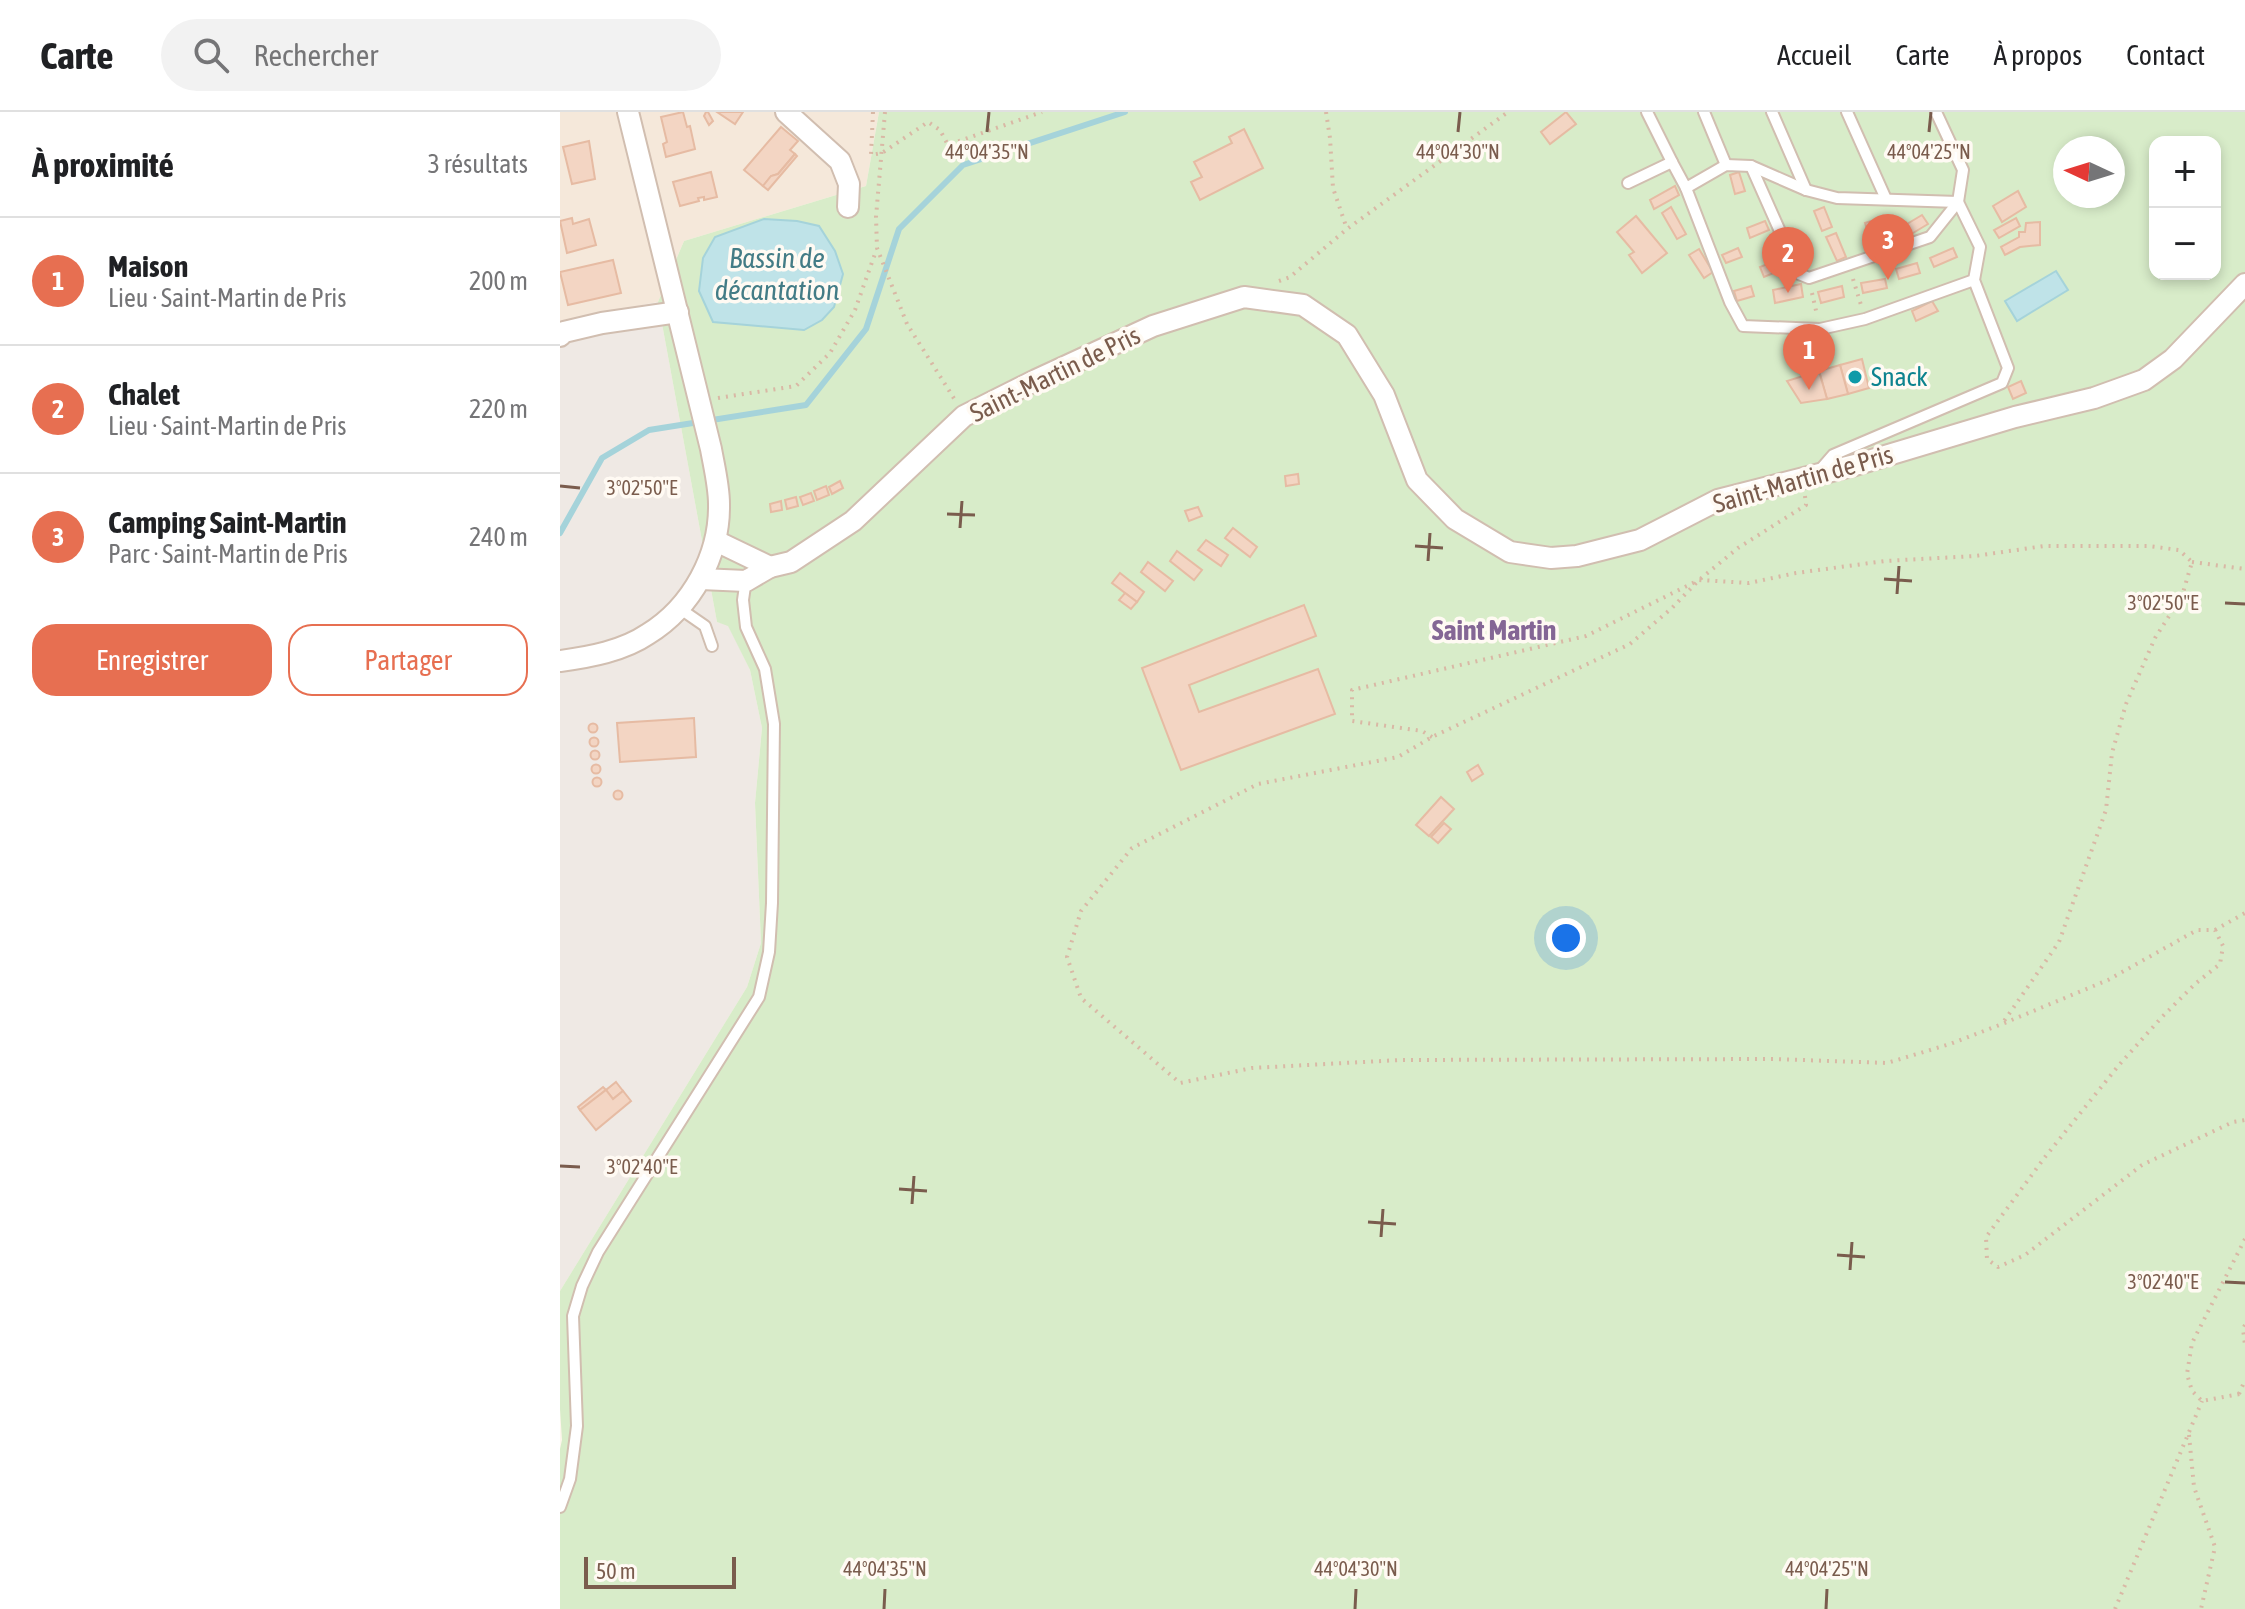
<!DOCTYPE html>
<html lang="fr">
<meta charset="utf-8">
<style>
body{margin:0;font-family:"Asap Condensed",sans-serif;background:#f2f2f2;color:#202124}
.controls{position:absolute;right:24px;top:24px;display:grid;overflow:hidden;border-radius:16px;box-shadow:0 4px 12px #0003}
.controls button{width:72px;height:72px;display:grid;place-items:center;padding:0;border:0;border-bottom:2px solid #e0e0e0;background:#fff;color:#202124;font:40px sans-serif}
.compass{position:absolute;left:1493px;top:24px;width:72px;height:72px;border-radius:50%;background:#fff;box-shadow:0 4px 12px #0003;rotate:274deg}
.scale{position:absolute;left:24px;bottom:20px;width:152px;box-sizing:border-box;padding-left:8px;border:4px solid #7a5c4d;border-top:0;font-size:22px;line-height:28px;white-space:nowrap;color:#7a5c4d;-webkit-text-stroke:6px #fffaf3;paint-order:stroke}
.you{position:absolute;left:1006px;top:826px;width:28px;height:28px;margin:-20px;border:6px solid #fff;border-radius:50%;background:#1a73e8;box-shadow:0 0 0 12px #1a73e833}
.badge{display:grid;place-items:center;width:52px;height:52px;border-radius:50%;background:#e76f51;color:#fff;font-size:26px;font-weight:700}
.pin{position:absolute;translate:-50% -66px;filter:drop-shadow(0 2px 4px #0008)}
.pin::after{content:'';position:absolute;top:42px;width:28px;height:24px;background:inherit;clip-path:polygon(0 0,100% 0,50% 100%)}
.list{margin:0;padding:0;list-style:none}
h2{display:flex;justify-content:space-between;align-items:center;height:104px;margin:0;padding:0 32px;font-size:34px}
h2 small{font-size:26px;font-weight:400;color:#757577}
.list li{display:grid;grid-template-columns:52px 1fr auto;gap:24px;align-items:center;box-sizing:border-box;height:128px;padding:0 32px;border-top:2px solid #e0e0e0}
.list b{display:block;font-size:30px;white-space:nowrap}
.list p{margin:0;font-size:26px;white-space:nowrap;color:#757577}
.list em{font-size:26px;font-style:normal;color:#757577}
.actions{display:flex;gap:16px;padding:24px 32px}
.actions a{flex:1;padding:18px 0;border:2px solid #e76f51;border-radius:24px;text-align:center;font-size:28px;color:#e76f51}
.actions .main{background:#e76f51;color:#fff}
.icon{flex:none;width:44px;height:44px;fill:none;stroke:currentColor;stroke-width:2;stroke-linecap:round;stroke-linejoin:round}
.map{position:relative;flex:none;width:1685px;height:1497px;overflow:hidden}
header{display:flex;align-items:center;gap:48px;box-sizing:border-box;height:112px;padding:0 40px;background:#fff;border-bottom:2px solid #e0e0e0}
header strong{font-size:38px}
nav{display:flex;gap:44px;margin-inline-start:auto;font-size:28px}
.search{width:560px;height:72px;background:#f2f2f2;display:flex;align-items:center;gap:20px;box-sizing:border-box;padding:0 28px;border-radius:44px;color:#757577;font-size:30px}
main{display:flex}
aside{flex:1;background:#fff}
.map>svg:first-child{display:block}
.residential{fill:#f5e8da}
.industrial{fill:#efe9e4}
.green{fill:#d8ecc9;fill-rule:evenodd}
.water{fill:#bfe3e8;stroke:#a5d3da;stroke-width:2}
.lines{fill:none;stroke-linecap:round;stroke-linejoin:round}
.stream{stroke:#a5d3da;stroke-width:6}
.building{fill:#f3d5c3;stroke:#e6bba3;stroke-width:2}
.lane-casing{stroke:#d1beb0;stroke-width:14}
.street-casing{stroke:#d1beb0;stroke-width:24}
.path{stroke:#d9b8a5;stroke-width:4;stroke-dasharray:2 6;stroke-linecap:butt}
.lane{stroke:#fff;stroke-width:10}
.street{stroke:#fff;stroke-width:20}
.ticks{fill:none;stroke:#7a5c4d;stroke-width:3}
.culture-dot{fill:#0f9aa8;stroke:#fffaf3;stroke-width:3}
.labels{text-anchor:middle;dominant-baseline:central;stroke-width:7;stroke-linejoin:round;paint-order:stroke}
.street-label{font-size:26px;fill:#7a5c4d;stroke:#fffaf3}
.culture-label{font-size:26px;fill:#0d838f;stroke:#fffaf3;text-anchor:start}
.water-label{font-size:28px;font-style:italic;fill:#437c86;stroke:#fffaf3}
.neighbourhood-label{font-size:28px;font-weight:bold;fill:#846695;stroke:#fffaf3}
.ticks-label{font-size:20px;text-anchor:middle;fill:#7a5c4d;stroke:#fffaf3;stroke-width:7;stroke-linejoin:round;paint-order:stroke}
</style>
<header>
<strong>Carte</strong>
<div class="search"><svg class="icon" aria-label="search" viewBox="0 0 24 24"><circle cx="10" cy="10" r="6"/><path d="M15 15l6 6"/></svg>Rechercher</div>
<nav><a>Accueil</a><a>Carte</a><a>À propos</a><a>Contact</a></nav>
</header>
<main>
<aside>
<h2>À proximité<small>3 résultats</small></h2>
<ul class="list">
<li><span class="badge">1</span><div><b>Maison</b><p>Lieu · Saint-Martin de Pris</p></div><em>200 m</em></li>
<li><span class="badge">2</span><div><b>Chalet</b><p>Lieu · Saint-Martin de Pris</p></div><em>220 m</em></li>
<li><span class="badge">3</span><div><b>Camping Saint-Martin</b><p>Parc · Saint-Martin de Pris</p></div><em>240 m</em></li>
</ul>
<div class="actions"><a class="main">Enregistrer</a><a>Partager</a></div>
</aside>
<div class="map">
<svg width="1685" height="1497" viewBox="0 0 1685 1497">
<rect width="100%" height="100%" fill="#fdf6ec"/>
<polygon class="residential" points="0,0 319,0 306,74 124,129 98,190 0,209"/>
<polygon class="industrial" points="98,190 157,510 168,513 190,558 202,616 195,691 201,831 187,875 0,1179 0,209"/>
<path class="green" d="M319,0h1366v1497h-1685v-160l2,-9 -2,-31v-118l187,-304 14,-44 -6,-140 7,-75 -12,-58 -22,-44 -11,-4 -59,-320 26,-61 182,-55zM1595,30h60v132h-60zM1505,36h48v48h-48z"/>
<g class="water">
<polygon points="204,107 237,109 259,114 275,139 283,162 274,195 262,208 244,218 153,210 139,179 143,146 155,125"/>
<polygon points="1496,159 1508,178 1457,209 1445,189"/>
</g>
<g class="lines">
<polyline class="stream" points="0,421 42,346 89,318 246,293 306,217 339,117 403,53 565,0"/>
</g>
<g class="building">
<polygon points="123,0 127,15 130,14 135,37 106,45 103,32 107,30 101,5"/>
<polygon points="146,0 148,0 153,9 149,13 144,4"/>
<polygon points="157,0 183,0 175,12"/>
<polygon points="1006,0 1016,12 990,32 981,20"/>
<polygon points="221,15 238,29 230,38 235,42 218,62 211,64 203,74 184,58"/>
<polygon points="684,17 703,56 640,88 631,70 642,65 634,50 672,31 669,25"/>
<polygon points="29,29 35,67 12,72 3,35"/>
<polygon points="235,42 237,44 208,78 203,74 211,64 218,62"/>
<polygon points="151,60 157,85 144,88 144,85 138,86 139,89 120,94 113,70"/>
<polygon points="1179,60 1185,79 1175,82 1170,63"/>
<polygon points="1115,74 1119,83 1094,97 1090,88"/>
<polygon points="1458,79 1466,95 1442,110 1433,94"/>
<polygon points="1111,95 1126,122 1117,127 1102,101"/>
<polygon points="1264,95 1272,115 1262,119 1254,99"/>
<polygon points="1362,103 1368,112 1348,124 1342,115"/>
<polygon points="1076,104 1107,141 1082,161 1069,143 1074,140 1057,120"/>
<polygon points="12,106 13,112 29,107 36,133 7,141 0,109"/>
<polygon points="1456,106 1460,114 1439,126 1434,118"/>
<polygon points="1318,107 1324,125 1311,130 1305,111"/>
<polygon points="1205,109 1209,118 1190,126 1187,116"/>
<polygon points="1480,110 1480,133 1460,135 1445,143 1441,135 1459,125 1459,120 1465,120 1466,111"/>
<polygon points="1276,121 1286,145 1277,149 1266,125"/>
<polygon points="1178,136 1182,145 1166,151 1162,143"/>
<polygon points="1393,136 1397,145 1374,155 1370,146"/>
<polygon points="1139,137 1153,160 1144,166 1129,143"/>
<polygon points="1222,146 1226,156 1204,165 1200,155"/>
<polygon points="53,148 61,181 8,193 0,160"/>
<polygon points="1357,151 1360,161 1339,167 1336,157"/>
<polygon points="1325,167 1327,176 1303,181 1301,171"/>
<polygon points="1241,172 1243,185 1215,191 1213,178"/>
<polygon points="1191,174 1194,184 1177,189 1174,179"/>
<polygon points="1282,174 1284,185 1261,191 1258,180"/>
<polygon points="1372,189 1378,199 1356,209 1352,199"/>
<polygon points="1302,247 1309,276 1288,282 1280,253"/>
<polygon points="1280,253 1288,282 1267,287 1259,259"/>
<polygon points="1259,259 1267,287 1241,291 1227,269"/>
<polygon points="1461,269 1466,281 1453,287 1448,275"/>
<polygon points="738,362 739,372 726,374 725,364"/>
<polygon points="280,369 283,376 272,382 269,375"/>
<polygon points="266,374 269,383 257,388 254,379"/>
<polygon points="251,381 254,389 243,393 240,385"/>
<polygon points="236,385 238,394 227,397 225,388"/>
<polygon points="221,389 222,398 211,400 210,392"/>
<polygon points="638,395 642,404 629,409 625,399"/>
<polygon points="673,416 697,435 690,445 665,426"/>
<polygon points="646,428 668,443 661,454 638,438"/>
<polygon points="617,439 642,458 634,468 610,449"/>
<polygon points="588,450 613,469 605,479 581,460"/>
<polygon points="560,461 584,480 577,490 552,471"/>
<polygon points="565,481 577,490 571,497 559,488"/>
<polygon points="744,493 756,524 629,573 639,600 758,557 775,602 621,658 582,556"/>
<polygon points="134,606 136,645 60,650 57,611"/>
<circle cx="33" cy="616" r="4.5"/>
<circle cx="34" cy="630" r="4.5"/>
<circle cx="35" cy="643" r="4.5"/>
<circle cx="36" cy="657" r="4.5"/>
<polygon points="918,653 923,662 912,669 907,660"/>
<circle cx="37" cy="670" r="4.5"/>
<circle cx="58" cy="683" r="4.5"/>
<polygon points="881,685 894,697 869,724 856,713"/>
<polygon points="884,711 891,717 878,731 871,725"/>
<polygon points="56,970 63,979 53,987 46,978"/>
<polygon points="43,975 46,978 20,998 18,995"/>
<polygon points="46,978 53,987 63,979 71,989 36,1018 20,998"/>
</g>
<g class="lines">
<g class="lane-casing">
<g id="lane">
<polyline points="1087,0 1112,50"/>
<polyline points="1144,0 1166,53"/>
<polyline points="1212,0 1246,78"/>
<polyline points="1287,0 1326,87"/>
<polyline points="1191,54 1239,162 1249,166 1370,125 1398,90 1403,58 1376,0"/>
<polyline points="1068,71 1112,50 1126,76"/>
<polyline points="1260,358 1273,343 1442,271 1448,256 1414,168 1305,207 1260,217 1183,214 1170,190 1126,76 1166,53 1191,54 1246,78 1277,86 1398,90 1420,135 1414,168"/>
<polyline points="119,496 145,514 152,534"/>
<polyline points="0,1395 10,1367 17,1314 13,1204 22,1174 38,1140 199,885 209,840 212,791 214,612 205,557 186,515 183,488 186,467"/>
</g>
</g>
<g class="street-casing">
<g id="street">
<polyline points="226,0 280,49 289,72 288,95"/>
<polyline points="0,224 4,220 42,211 118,200"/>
<polyline points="210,455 231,450 293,409 404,304 476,268 593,214 684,185 743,193 787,223 824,283 857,368 895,407 950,440 991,446 1017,444 1080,428 1158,388 1295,353 1455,305 1534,286 1584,268 1613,247 1685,172"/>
<polyline points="141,467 186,469 210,455 156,429"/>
<path d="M0,549c30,-4 63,-10 88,-27 44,-27 72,-79 71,-130 0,-18 -5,-38 -8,-55l-83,-337"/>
</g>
</g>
<g class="path">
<polyline points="313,0 311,43 322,41 368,10 380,18 388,33 482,0"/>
<polyline points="325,0 316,105 317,136 347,212 395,288"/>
<polyline points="766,0 770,26 773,76 787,117"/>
<polyline points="1293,167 1301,193"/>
<polyline points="719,169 730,165 787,117 948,0"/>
<polyline points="1252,181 1257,203"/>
<polyline points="158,286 236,274 270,241 295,198 316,139"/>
<polyline points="1245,384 1246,393 1178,436 1139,468 1112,496 1070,532 872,625 838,645 698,672 572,736 521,799 507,845 521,886 620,971 692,956 840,948 1214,947 1327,951 1390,932 1442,912 1548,868 1637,818 1655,818 1663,834 1660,852 1635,872 1602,905 1559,953 1485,1045 1426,1125 1427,1147 1438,1155 1465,1143 1582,1053 1673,1010 1685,1008"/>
<polyline points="1632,450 1685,457"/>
<polyline points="872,625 862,619 792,609 792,578 1026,524 1139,468 1189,471 1236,461 1325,449 1415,444 1484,434 1588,434 1619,438 1632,450 1622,484 1595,526 1566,592 1552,641 1546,698 1499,830 1442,912"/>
<polyline points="1655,818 1685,801"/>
<polyline points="1685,1127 1632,1231 1627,1262 1632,1279 1642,1289 1685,1281"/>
<polyline points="1685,1213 1683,1217 1685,1233"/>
<polyline points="1679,1282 1685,1268"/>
<polyline points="1629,1323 1634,1375 1655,1435 1641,1497"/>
<polyline points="1555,1497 1642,1289"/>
</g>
<use href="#lane" class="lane"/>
<use href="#street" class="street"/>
</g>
<path class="ticks" d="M427,20l2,-20M898,20l2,-20M1369,20l2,-20M0,374l20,2M387,402l28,1M400,416l2,-27M855,434l28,2M868,449l2,-28M1324,467l28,2M1337,482l2,-28M1665,491l20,1M0,1054l20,1M339,1077l28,2M352,1092l2,-28M808,1110l28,2M821,1125l2,-28M1277,1143l28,2M1290,1158l2,-28M1665,1170l20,1M324,1497l1,-20M795,1497l1,-20M1266,1497l1,-20"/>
<circle class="culture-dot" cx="1295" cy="265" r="8"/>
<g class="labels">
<g class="street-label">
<text transform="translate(495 262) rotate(-26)">Saint-Martin de Pris</text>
<text transform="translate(1243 367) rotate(-16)">Saint-Martin de Pris</text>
</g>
<g class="culture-label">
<text x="1311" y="265">Snack</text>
</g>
<g class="water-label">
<text x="217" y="146">Bassin de<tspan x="217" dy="32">décantation</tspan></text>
</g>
<g class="neighbourhood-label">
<text x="934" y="518">Saint Martin</text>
</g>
</g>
<g class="ticks-label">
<text x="427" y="47">44°04'35"N</text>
<text x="898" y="47">44°04'30"N</text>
<text x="1369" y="47">44°04'25"N</text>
<text x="82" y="383">3°02'50"E</text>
<text x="1603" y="498">3°02'50"E</text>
<text x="82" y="1062">3°02'40"E</text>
<text x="1603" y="1177">3°02'40"E</text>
<text x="325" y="1464">44°04'35"N</text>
<text x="796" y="1464">44°04'30"N</text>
<text x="1267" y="1464">44°04'25"N</text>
</g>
</svg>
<div class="controls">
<button>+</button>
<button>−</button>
</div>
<svg class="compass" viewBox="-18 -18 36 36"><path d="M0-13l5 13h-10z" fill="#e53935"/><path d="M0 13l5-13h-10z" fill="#757577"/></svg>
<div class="scale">50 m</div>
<div class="you"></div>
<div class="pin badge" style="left:1249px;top:278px">1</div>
<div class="pin badge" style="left:1228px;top:181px">2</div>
<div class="pin badge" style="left:1328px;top:168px">3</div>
</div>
</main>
